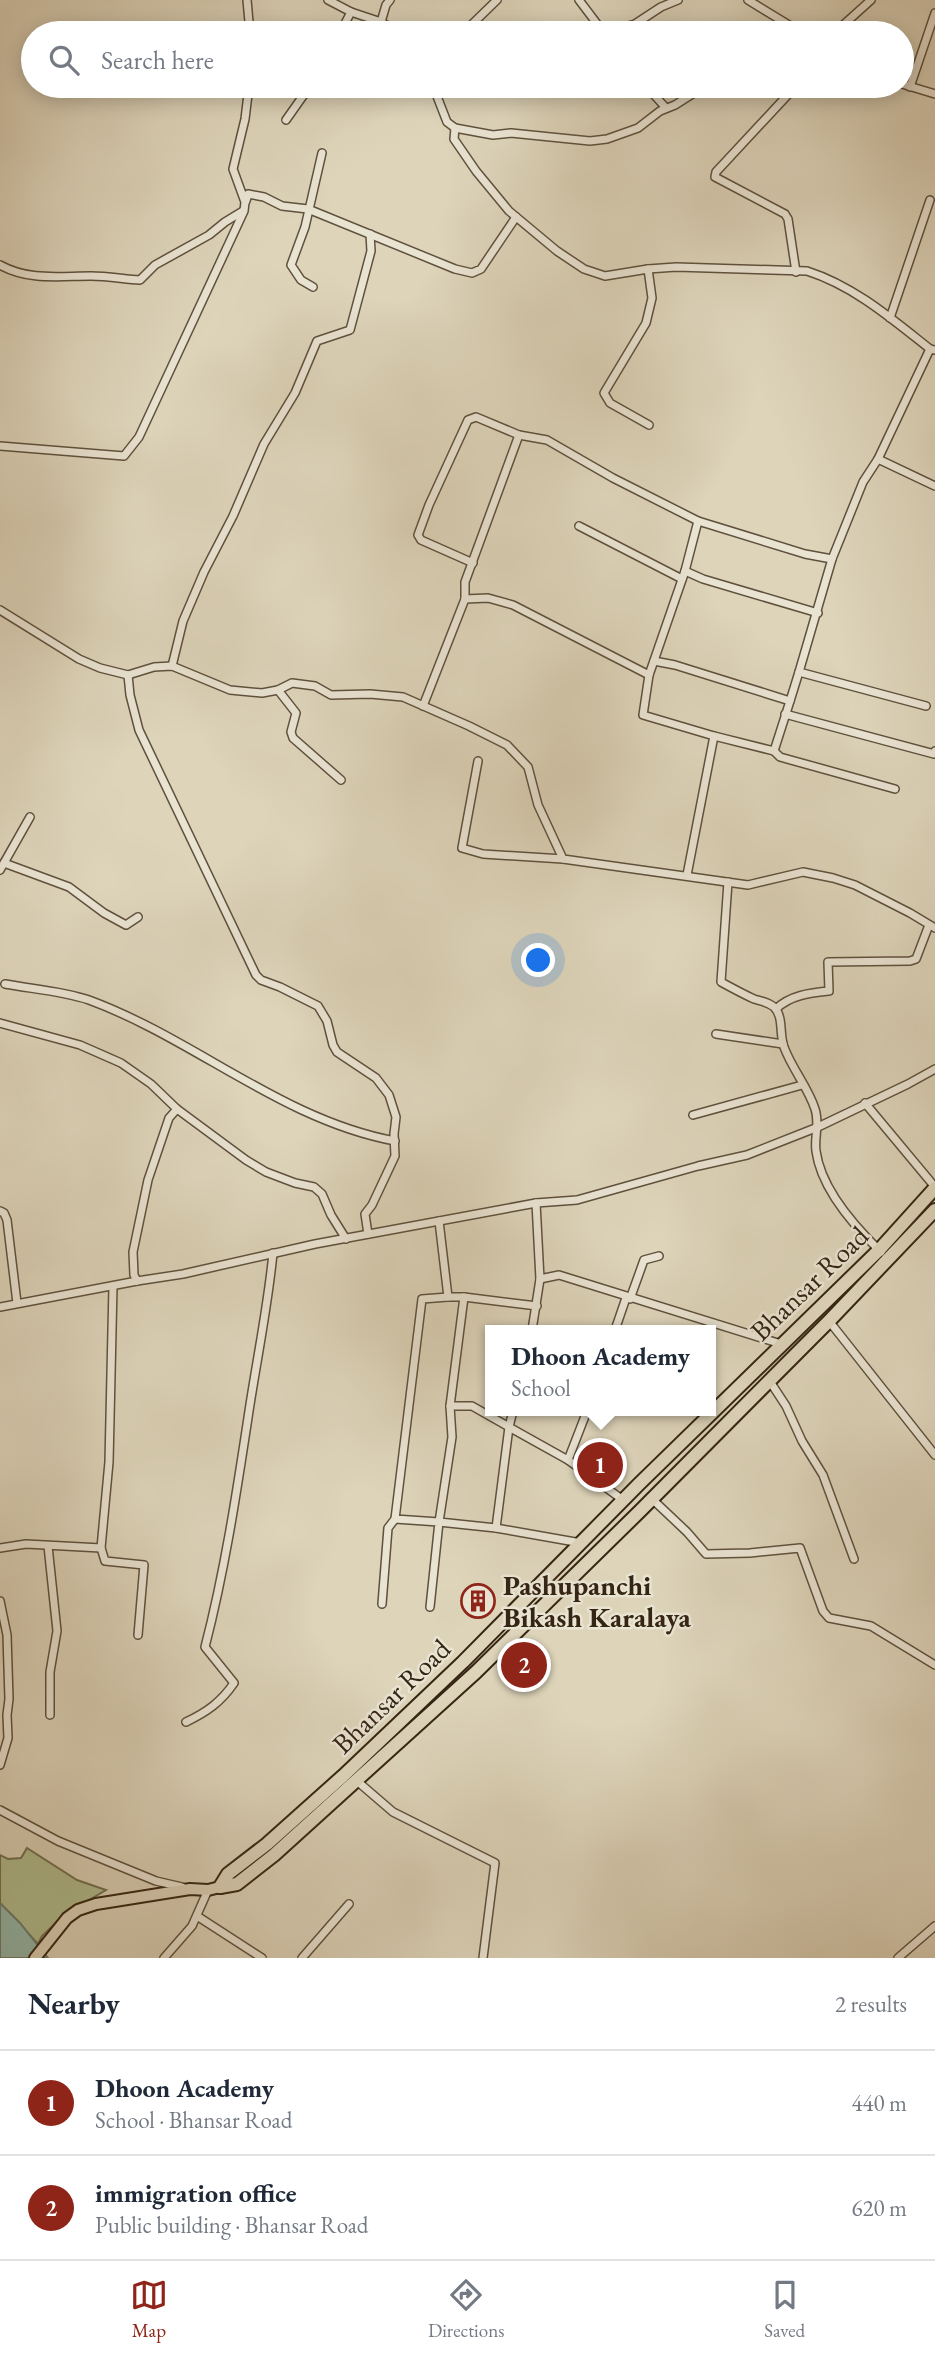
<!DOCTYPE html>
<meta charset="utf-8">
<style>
body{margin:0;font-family:"EB Garamond",serif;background:#f6f6f7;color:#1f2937}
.you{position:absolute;left:539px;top:961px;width:24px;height:24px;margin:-18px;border:5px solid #fff;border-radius:50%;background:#1a73e8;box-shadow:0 0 0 10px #1a73e833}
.badge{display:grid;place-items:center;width:46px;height:46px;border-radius:50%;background:#8f2418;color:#fff;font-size:23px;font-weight:700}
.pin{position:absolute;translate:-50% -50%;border:4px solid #fff;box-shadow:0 2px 7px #0006}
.popup{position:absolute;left:485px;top:1325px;width:231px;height:91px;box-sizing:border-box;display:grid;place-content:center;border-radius:0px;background:#fff;filter:drop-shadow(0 2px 5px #0005);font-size:23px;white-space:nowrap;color:#747a83}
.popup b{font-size:26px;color:#1f2937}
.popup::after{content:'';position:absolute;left:50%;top:100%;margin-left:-14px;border:14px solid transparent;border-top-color:#fff}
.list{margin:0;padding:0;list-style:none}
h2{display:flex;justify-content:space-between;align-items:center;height:91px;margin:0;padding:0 28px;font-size:30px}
h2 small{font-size:23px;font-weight:400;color:#747a83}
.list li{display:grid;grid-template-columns:46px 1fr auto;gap:21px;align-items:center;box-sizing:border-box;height:105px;padding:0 28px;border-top:2px solid #e0e1e3}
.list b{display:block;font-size:26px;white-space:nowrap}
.list p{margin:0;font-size:23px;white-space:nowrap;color:#747a83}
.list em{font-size:23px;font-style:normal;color:#747a83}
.icon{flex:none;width:38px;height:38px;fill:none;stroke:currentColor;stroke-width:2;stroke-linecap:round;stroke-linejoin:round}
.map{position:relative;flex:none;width:935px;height:1958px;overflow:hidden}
.search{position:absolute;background:#fff;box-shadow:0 4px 18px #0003;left:21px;right:21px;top:21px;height:77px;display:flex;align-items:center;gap:18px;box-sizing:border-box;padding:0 24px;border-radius:38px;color:#747a83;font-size:26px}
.sheet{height:301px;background:#fff}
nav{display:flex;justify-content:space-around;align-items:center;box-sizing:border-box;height:98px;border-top:2px solid #e0e1e3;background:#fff;font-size:19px;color:#747a83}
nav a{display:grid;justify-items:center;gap:4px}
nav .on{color:#8f2418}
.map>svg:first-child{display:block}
.green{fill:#b0bd90;stroke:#727152;stroke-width:2}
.water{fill:#93b8ab;stroke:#6d7d6e;stroke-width:2}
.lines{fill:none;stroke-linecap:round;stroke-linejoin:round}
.street-casing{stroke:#5f513d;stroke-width:10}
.primary-casing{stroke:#352513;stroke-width:14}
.highway-casing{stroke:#352513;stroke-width:16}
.street{stroke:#e9e3d2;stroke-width:7}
.primary{stroke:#ddd4ba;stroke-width:10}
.highway{stroke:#ddd4ba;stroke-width:12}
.labels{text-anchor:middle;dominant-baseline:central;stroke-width:5;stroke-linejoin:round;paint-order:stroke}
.street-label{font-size:28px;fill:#352513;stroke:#e9e3d2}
.poi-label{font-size:28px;font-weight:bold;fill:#352513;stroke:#e9e3d2;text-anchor:start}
</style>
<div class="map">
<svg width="935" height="1958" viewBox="0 0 935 1958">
<rect width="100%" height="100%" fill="#ddd4ba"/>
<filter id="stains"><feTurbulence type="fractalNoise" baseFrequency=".00286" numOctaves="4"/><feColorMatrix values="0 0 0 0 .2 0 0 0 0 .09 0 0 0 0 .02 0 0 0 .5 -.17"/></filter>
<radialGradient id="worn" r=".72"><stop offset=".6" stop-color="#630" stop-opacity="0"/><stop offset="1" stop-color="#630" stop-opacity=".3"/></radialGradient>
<polygon class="green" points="27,1848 77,1880 106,1890 64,1915 42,1936 38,1944 0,1903 0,1855 8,1859 21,1858"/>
<polygon class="water" points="0,1903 20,1923 48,1958 0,1958"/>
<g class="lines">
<g class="street-casing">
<g id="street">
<polyline points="247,0 250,33"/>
<polyline points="328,0 351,12 381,22"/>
<polyline points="390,0 386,5 381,22 400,33"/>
<polyline points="579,0 604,33"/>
<polyline points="748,0 802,33"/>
<polyline points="340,33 351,12"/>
<polyline points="463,33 497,0"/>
<polyline points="605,33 635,24 661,7 678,0"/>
<polyline points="818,33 841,27 871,0"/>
<polyline points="902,84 935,94"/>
<path d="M433,86l14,36 8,6 -1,11 22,32 33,40 48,40 27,18 21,7 43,-7 28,-2 131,4c47,15 85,48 123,78l5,1"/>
<polyline points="646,86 666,108"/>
<polyline points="910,87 935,13"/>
<polyline points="286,120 310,86"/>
<polyline points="455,128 493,135 511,133 590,141 607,139 638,128 660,111 675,105 705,86"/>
<polyline points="246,201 248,194 264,197 282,206 308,209 455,269 472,273 481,269 516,217"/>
<path d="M0,265c29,16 59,11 91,11 16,0 33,3 49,4l15,-15 54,-30 16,-13 18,-11"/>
<polyline points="648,269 652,298 646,323 604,393 610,403 649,425"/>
<polyline points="796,272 788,219 785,214 715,177 716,172 796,86"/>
<polyline points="313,287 301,280 291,265 305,227 322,153"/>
<polyline points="890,318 930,200"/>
<polyline points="0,446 124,456 139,437 244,211 245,202 233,169 245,119 249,86"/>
<polyline points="878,459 930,349"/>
<polyline points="579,526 682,579"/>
<polyline points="832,559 863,482 878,459 935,486"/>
<polyline points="473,563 421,540 418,535 429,505 468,420 476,417 519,435 547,440 613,478 698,521"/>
<polyline points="685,571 703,579 818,613"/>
<polyline points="465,599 488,598 513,605 649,675"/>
<polyline points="0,610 79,659 100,668 128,675 154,667 172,666 230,690 262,693 278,690 292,683 315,686 331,695 370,694 403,697 469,726 507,745 528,767 538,805 563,859 748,885 803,872 833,878 855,885 910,913 935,928"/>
<polyline points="654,661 675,665 790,701 774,751 780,757 895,789"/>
<polyline points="172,666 183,621 204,572 233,516 264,444 295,393 317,341 350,330 371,251 370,234"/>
<polyline points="128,675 130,695 139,730 256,975 261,980 280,987 318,1006 327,1021 333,1045 337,1052 376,1078 389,1095 396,1117 394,1134 395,1156 372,1205 365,1214 368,1234"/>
<polyline points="278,690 296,713 291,732 293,738 341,780"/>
<polyline points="790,701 799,672"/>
<polyline points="423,706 465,599 465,582 519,435"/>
<polyline points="785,714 934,754 935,751"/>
<polyline points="714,736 774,751"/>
<polyline points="478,761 462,848 483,854 563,859"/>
<polyline points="4,863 69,887 104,913 126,925 138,917"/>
<polyline points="0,870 30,817"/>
<polyline points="687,875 714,736 643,715 649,675 685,571 698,521 805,554 832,559 799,672 926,706"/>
<path d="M728,882l-7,100c11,6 22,12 33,17 7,2 14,3 20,8 10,10 5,27 10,40 8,22 24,40 31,62 5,15 -1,28 1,42 5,38 38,75 65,101"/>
<path d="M5,984c27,5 58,7 84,16 106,39 193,120 306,141"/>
<path d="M776,1009c14,-14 34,-16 53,-18l-1,-29 82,-1 6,-2 13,-34"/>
<polyline points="0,1023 80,1045 121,1063 151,1084 177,1109 246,1160 266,1172 295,1183 314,1187 322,1194 331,1215 346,1239"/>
<polyline points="716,1034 783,1044"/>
<polyline points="865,1103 935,1187"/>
<polyline points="693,1115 802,1085"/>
<polyline points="536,1203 540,1279 559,1275 781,1344"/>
<polyline points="0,1211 4,1213 7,1220 17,1303"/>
<polyline points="439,1221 448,1297 464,1297"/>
<polyline points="137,1281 134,1275 133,1252 148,1180 169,1118 177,1109"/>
<polyline points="630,1299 644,1260 659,1256"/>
<polyline points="0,1307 137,1281 183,1274 315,1244 536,1203 577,1200 698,1166 747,1155 818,1127 908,1084 935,1069"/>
<polyline points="829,1321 935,1455"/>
<polyline points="532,1330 540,1279"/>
<polyline points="615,1330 626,1298"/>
<polyline points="769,1380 786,1406 802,1441 823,1475 854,1559"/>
<polyline points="450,1406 472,1406 509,1427 496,1528 581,1543"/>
<polyline points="513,1411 509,1427 568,1460"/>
<polyline points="587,1411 568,1460 623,1500"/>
<polyline points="651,1498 687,1532 706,1554 750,1553 800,1548 823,1611 829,1618 871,1626 935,1665"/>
<polyline points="496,1528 439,1522 452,1437 450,1406 464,1297 537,1306"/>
<polyline points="48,1546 57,1631 50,1672 50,1715"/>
<polyline points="0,1548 26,1544 101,1548 109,1462 113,1286"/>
<polyline points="101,1548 105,1561 144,1565 138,1635"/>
<polyline points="0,1601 7,1635 9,1699 7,1715 8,1738 0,1765"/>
<polyline points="382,1604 388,1528 395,1519"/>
<polyline points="430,1607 439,1522 395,1519 422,1299 448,1297"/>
<path d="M186,1722c21,-10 35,-20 48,-39l-29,-36c20,-77 32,-157 44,-236 8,-53 19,-105 24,-158"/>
<polyline points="357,1781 393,1812 495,1863 483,1958"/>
<polyline points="0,1810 58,1841 156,1881 182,1887"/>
<polyline points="197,1916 262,1958"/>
<polyline points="164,1958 192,1926 208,1890"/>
<polyline points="302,1958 349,1904"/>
<polyline points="898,1958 935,1926"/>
</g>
</g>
<g class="primary-casing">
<polyline id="primary" points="35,1958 67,1918 78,1910 96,1904 190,1889 208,1890 220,1887"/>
</g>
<g class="highway-casing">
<g id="highway">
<polyline points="220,1887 228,1874 267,1844 343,1776 463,1662 639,1484 879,1250 935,1188"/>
<polyline points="220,1887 237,1884 274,1855 476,1672 640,1511 829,1321 935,1210"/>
</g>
</g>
<use href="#street" class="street"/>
<use href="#primary" class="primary"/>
<use href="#highway" class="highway"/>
</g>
<defs>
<g id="building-ring" transform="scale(1.75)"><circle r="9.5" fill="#e9e3d2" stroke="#8f2418" stroke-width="1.5"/><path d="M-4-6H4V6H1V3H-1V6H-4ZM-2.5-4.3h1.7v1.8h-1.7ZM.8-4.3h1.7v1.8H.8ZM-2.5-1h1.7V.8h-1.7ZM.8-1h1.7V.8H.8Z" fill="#8f2418"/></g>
</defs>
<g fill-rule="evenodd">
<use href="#building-ring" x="478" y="1601"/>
</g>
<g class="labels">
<g class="street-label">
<text transform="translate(809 1283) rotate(-44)">Bhansar Road</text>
<text transform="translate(391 1696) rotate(-44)">Bhansar Road</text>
</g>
<g class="poi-label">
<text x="503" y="1585">Pashupanchi<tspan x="503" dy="32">Bikash Karalaya</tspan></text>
</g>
</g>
<rect width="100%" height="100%" filter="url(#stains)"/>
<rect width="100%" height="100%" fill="url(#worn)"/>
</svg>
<div class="you"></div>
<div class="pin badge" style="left:600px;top:1465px">1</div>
<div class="popup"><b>Dhoon Academy</b>School</div>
<div class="pin badge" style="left:524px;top:1665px">2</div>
<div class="search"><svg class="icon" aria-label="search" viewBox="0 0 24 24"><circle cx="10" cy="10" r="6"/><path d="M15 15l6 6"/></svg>Search here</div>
</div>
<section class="sheet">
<h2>Nearby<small>2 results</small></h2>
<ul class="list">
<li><span class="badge">1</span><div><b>Dhoon Academy</b><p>School · Bhansar Road</p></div><em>440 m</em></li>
<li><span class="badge">2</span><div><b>immigration office</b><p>Public building · Bhansar Road</p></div><em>620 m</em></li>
</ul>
</section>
<nav>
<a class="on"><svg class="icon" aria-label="map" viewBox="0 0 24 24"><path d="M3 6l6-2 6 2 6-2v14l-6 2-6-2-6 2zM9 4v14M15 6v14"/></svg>Map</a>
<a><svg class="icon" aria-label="directions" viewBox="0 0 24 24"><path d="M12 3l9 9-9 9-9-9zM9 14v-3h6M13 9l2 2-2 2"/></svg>Directions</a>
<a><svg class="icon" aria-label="saved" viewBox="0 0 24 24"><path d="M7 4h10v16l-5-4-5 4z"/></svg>Saved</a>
</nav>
